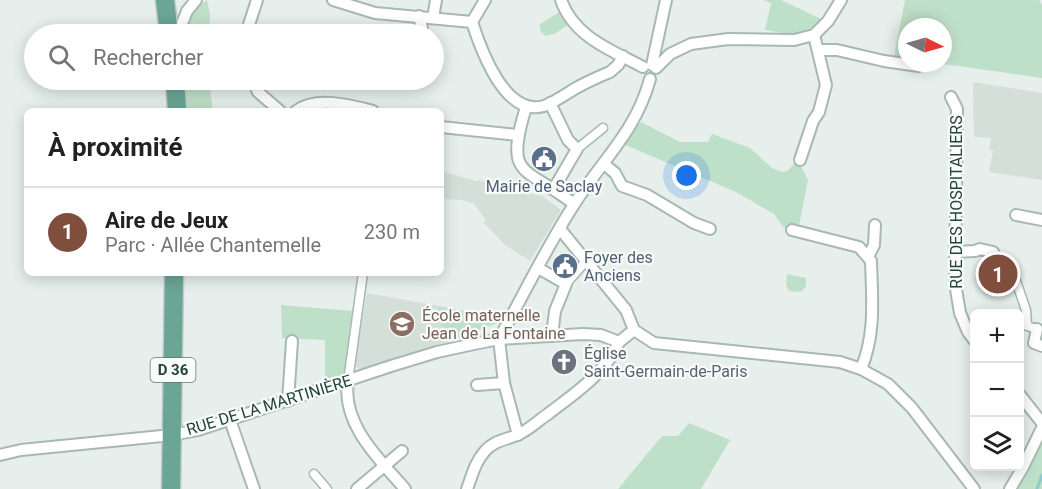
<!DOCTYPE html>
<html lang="fr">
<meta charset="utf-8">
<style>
body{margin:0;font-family:Roboto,sans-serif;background:#f6f6f6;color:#222}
.controls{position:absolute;right:18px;bottom:18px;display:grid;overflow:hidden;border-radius:9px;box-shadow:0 3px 15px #0003}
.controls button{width:54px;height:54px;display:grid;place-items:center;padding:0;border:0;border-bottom:2px solid #e0e0e0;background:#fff;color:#222;font:30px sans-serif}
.compass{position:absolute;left:898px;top:18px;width:54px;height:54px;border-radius:50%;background:#fff;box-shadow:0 3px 15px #0003;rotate:95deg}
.you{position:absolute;left:687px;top:176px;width:21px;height:21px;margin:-15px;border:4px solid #fff;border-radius:50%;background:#1a73e8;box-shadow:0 0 0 9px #1a73e833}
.badge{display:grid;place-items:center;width:39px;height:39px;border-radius:50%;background:#804e3d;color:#fff;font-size:20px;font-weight:700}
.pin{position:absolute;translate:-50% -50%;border:3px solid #fff;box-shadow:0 2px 6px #0006}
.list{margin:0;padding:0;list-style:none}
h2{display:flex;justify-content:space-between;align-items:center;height:78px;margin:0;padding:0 24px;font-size:26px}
h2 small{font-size:20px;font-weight:400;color:#767676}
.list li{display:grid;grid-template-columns:39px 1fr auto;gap:18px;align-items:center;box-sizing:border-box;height:90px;padding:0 24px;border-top:2px solid #e0e0e0}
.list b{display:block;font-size:22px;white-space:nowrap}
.list p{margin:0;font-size:20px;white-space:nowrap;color:#767676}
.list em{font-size:20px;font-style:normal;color:#767676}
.icon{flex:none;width:33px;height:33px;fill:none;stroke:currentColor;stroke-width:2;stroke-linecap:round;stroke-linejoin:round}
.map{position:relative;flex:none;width:1042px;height:489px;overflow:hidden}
.search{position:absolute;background:#fff;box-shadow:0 3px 15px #0003;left:24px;top:24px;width:420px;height:66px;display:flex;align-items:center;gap:15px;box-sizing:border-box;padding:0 21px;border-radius:33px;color:#767676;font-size:22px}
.panel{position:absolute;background:#fff;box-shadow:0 3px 15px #0003;left:24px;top:108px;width:420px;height:168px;border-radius:9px}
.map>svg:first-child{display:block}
.built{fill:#d4dfda}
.green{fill:#bfe0c8}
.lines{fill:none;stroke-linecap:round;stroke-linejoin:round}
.stream{stroke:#8ec9d4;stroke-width:3}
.pedestrian-casing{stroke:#a8b8b2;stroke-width:11}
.minor-casing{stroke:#a8b8b2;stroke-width:14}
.primary-casing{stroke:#c2cac8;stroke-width:21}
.pedestrian{stroke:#fff;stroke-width:8}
.minor{stroke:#fff;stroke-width:10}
.primary{stroke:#6aa596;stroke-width:18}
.labels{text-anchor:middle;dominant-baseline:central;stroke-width:4.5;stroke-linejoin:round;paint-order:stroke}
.shield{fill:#f7fbf9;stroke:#637a73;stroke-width:1.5}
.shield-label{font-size:15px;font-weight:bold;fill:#24423a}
.service-label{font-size:16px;fill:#4e5e75;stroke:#f7fbf9}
.street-label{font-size:16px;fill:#24423a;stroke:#f7fbf9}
.education-label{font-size:16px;fill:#785e54;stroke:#f7fbf9;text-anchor:start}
.worship-label{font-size:16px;fill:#5b616d;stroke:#f7fbf9;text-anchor:start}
</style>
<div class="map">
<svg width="1042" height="489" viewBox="0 0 1042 489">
<rect width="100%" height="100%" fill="#e6efeb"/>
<g class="built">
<polygon points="973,82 1042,93 1042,180 989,172 993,151 989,150 991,138 974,137"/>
<polygon points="441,171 476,181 498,181 501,188 542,196 561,210 530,261 505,245 483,222 486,220 474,204 462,200 441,199"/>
<polygon points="367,293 438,306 446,342 360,370 354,364"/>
</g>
<g class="green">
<polygon points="207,0 210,14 209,34 185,34 195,8"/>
<path d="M763,0h18l40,19c-17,19 -33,15 -56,11l6,-27z"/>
<polygon points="905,0 1039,0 1042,5 1042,78 937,63 943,63 943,27 907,27 907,59 894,57"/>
<polygon points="561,11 570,24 554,34 545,36 540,30 540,24"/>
<polygon points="182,80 209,80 213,111 183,111"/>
<polygon points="641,122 680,142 708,142 712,134 750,148 772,168 782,172 787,171 796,162 802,163 801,166 808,180 799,226 784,228 774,214 736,192 623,144"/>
<polygon points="787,274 806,278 806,286 801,292 789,291 786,285"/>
<polygon points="281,305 353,311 344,374 325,381 325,340 282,338"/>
<polygon points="438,306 501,318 500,322 446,342"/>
<polygon points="689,423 730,440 701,489 618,489 662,436 678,436"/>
<polygon points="1042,443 1042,489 1017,489"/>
</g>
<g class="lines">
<polyline class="stream" points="1037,489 1042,475"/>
<g class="pedestrian-casing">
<g id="pedestrian">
<polyline points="577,149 603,128"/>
<polyline points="1016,281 1026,310 1027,326 1037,329"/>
<polyline points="566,284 586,261"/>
<polyline points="348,381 363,273"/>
<polyline points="314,474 327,489"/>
</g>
</g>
<g class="minor-casing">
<g id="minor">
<polyline points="333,0 375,13 472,22"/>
<path d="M485,0l-13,22c9,28 33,95 72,84 11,-4 22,-12 32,-18 11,-6 22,-11 34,-16l8,-7 5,-9"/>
<path d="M561,0c13,37 50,50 82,67"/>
<polyline points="419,16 422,28 421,34"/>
<polyline points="433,18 436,0"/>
<polyline points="178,34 187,11 196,0"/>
<polyline points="246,34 257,0"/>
<polyline points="819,50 837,50 884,61 919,66"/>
<polyline points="652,65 666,0"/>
<polyline points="656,68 670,54 691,44 728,39 794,40 814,35 828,21 841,0"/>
<polyline points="253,80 258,92 280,111"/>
<polyline points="951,97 957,109 955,283 960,313 968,332 974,340"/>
<polyline points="550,103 568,140 577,149 556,185 557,191"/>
<path d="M526,107c-22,72 -2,58 48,97"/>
<path d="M296,111c20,-15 54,-6 77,0"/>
<polyline points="441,127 517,135"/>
<polyline points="800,160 813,121 819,112 826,85 814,35"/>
<polyline points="604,164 615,173 622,186 647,195 694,223 710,229"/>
<polyline points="1016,215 1042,220"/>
<polyline points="560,229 626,310 634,330"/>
<path d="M792,230l67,17 12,14c1,36 5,73 -10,108"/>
<polyline points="955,252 975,251 980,249 993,252"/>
<polyline points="869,255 874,245 875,225"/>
<polyline points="538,268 566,284 555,311 552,336"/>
<polyline points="1037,329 1034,343 1042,346"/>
<path d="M499,339c25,-45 48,-93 76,-136 28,-44 61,-72 75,-124"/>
<polyline points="499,339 504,383 518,435"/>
<polyline points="619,342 634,330 654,343 840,362 861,369 888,384 912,408 974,489"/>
<path d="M348,381c-7,43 32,79 57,108"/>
<polyline points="477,385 504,383"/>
<polyline points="1020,395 1042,423"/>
<polyline points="288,401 292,341"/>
<polyline points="230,420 254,489"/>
<polyline points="0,455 21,450 172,435 198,430 391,366 437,352 474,344 499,339 583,334 601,335 619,342"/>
<polyline points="357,489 402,451"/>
<path d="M467,489c5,-13 8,-27 18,-38 10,-12 24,-11 36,-18 10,-5 18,-13 27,-19 26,-20 58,-41 71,-72"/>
<polyline points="1010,489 1023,467 1042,428"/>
</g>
</g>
<g class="primary-casing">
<g id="primary">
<polyline points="165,0 169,34"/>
<polyline points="175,80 177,111"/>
<polyline points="171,489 174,273"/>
</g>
</g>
<use href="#pedestrian" class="pedestrian"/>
<use href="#minor" class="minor"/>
<use href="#primary" class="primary"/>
</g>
<defs>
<g id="civic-disc" transform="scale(1.35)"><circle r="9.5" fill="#5c6f8a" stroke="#f7fbf9"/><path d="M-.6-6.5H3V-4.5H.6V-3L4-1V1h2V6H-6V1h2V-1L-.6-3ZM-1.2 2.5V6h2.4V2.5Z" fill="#fff"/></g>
<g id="school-disc" transform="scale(1.35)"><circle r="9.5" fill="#8d6e63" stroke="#f7fbf9"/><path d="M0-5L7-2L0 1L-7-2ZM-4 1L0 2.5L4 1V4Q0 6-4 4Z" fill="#fff"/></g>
<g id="church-disc" transform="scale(1.35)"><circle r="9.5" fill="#6b7280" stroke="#f7fbf9"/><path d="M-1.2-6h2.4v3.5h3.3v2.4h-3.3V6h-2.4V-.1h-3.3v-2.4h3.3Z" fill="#fff"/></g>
</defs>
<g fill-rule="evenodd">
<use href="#civic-disc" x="544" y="159"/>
<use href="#civic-disc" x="565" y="266"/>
<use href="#school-disc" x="402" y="324"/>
<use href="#church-disc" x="564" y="362"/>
</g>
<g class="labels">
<rect class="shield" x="150.5" y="358" width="45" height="24" rx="4.5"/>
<g class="shield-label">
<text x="173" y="370">D 36</text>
</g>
<g class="service-label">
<text x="544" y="186">Mairie de Saclay</text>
<text x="584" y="257" text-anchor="start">Foyer des<tspan x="584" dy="18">Anciens</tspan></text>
</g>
<g class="street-label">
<text transform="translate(956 202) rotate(-90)">RUE DES HOSPITALIERS</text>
<text transform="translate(269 405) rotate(-17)">RUE DE LA MARTINIÈRE</text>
</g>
<g class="education-label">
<text x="422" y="315">École maternelle<tspan x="422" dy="18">Jean de La Fontaine</tspan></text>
</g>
<g class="worship-label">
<text x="584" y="353">Église<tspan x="584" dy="18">Saint-Germain-de-Paris</tspan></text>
</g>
</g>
</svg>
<div class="controls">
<button>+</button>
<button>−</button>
<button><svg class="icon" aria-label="layers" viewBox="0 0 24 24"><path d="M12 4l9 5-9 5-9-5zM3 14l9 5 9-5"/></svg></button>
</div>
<svg class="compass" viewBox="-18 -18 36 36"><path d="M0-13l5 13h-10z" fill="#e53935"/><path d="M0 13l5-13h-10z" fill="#767676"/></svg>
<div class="you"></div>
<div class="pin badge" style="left:998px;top:274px">1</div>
<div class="search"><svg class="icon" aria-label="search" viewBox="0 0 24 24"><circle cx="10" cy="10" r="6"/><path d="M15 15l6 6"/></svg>Rechercher</div>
<section class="panel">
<h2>À proximité<small></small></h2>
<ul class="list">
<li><span class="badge">1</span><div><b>Aire de Jeux</b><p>Parc · Allée Chantemelle</p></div><em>230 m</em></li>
</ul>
</section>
</div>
